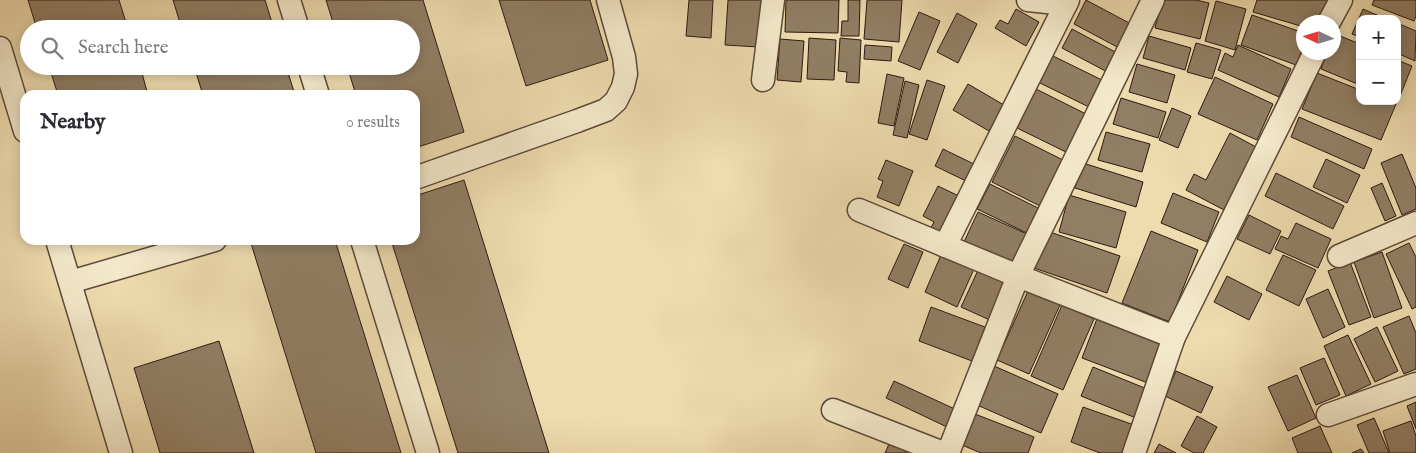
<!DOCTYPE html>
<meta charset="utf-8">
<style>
body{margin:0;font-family:"IM FELL English",serif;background:#f7f7f7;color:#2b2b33}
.controls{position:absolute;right:15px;top:15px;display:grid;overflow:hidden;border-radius:10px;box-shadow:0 2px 12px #0003}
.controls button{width:45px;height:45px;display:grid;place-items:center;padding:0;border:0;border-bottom:1px solid #e1e1e2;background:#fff;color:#2b2b33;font:25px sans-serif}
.compass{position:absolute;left:1296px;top:15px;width:45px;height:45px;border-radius:50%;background:#fff;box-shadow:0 2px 12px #0003;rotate:274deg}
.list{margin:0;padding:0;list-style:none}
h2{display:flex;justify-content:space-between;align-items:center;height:65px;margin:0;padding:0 20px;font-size:21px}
h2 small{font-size:16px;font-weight:400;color:#7c7c81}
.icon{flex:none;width:28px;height:28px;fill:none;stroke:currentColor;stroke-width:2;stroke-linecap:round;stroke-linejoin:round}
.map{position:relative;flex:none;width:1416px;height:453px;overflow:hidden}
.search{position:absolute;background:#fff;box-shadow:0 2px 12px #0003;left:20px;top:20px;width:400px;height:55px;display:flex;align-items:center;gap:12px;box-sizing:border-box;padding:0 18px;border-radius:28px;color:#7c7c81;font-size:19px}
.panel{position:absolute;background:#fff;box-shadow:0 2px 12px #0003;left:20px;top:90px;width:400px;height:155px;border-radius:15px}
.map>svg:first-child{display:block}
.building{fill:#917e64;stroke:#2c1a13}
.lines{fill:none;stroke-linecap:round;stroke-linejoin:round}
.minor-casing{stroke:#5c4a3a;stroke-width:25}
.minor{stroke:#f4e8ca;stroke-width:22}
</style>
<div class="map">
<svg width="1416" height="453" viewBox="0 0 1416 453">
<rect width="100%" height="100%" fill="#eedbae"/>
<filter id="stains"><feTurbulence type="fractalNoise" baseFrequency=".004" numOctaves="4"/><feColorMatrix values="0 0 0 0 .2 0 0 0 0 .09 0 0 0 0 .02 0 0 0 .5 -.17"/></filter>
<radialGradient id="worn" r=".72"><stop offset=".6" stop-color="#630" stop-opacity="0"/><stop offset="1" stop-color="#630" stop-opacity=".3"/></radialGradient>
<g class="building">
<polygon points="28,0 119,0 128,29 37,29"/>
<polygon points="173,0 265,0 274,29 182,29"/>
<polygon points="326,0 423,0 464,132 415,148 415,95 356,95 347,66 411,66 411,29 335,29"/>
<polygon points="499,0 590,0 608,60 526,86"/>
<polygon points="689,0 713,0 711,38 686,36"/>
<polygon points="728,0 761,0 758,47 725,45"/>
<polygon points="786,0 839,0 838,33 785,32"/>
<polygon points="848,0 860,0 859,36 841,36 842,21 848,21"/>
<polygon points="867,0 902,0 899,42 864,39"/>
<polygon points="1086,0 1133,25 1121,49 1074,24"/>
<polygon points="1162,0 1196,0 1209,3 1200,39 1155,28"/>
<polygon points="1257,0 1328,0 1322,22 1304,22 1304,27 1253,12"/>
<polygon points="1374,0 1416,0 1416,16 1414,21 1372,5"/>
<polygon points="1216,1 1246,9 1235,50 1205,41"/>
<polygon points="1016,9 1039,22 1026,46 995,28 1000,20 1008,24"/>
<polygon points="1363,9 1386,19 1360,19 1360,37 1352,34"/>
<polygon points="919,12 940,21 920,70 898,61"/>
<polygon points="957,13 977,24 958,63 937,52"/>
<polygon points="1252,15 1304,33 1304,45 1296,65 1241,45"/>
<polygon points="1397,23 1416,31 1415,61 1397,53"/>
<polygon points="1072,29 1121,55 1111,74 1062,48"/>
<polygon points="1335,34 1360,44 1360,85 1321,69 1327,52 1334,52"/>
<polygon points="1149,36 1191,48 1185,70 1143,58"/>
<polygon points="809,38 836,40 834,80 807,79"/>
<polygon points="840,38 861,40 859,83 846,82 847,72 838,71"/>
<polygon points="780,39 804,41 801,82 777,80"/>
<polygon points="1196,43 1221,50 1212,79 1187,72"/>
<polygon points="865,45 892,47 891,61 864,59"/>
<polygon points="1238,45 1291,69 1279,97 1218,70 1225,53 1233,57"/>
<polygon points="1051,55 1106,82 1093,109 1038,82"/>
<polygon points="1397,60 1412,66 1398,101 1397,101"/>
<polygon points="1137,64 1175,75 1167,103 1129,92"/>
<polygon points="49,66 140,66 148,95 58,95"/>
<polygon points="194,66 286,66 295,95 203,95"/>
<polygon points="1317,73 1360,90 1360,101 1389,101 1396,104 1381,140 1302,109"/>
<polygon points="887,74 904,78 894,126 878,123"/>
<polygon points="1215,77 1273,104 1257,140 1198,114"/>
<polygon points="927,80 945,86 927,140 909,134"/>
<polygon points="905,81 919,85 907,138 893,135"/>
<polygon points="968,84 1004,105 989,131 953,110"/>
<polygon points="1036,89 1090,116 1072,155 1017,128"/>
<polygon points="1121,98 1166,112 1158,138 1113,124"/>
<polygon points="1172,108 1191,116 1178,148 1159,140"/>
<polygon points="1299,117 1372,149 1364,169 1291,137"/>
<polygon points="1106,132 1150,144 1142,172 1098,160"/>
<polygon points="1230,133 1258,148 1226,211 1186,190 1194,174 1206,180"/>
<polygon points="1015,136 1063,160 1040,206 992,182"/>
<polygon points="943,149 976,165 968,182 935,166"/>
<polygon points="1402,154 1416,188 1416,209 1402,215 1381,163"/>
<polygon points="1326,159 1360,175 1347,203 1313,187"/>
<polygon points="886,160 913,171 899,206 877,197 883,181 878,179"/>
<polygon points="1083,163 1143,182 1136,207 1075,188"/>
<polygon points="1276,173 1344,206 1333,229 1265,196"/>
<polygon points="464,180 549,453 458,453 391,240 415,240 415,196"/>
<polygon points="1382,183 1396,216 1385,221 1371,188"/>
<polygon points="990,184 1038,208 1027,233 977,209"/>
<polygon points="938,186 963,198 942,240 928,233 934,222 923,216"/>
<polygon points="1173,193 1219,212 1207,242 1161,223"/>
<polygon points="1069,195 1126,212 1116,248 1059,232"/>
<polygon points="978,212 1027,234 1012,266 963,244"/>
<polygon points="1249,215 1281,231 1270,254 1237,239"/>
<polygon points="1296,223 1331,239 1318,268 1275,249 1281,236 1288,239"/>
<polygon points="1047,231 1120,256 1107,293 1034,268"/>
<polygon points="1151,231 1198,250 1170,322 1122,303"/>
<polygon points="250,240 335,240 401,453 316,453"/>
<polygon points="1409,243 1416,257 1416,307 1412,309 1386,254"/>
<polygon points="904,244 923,252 908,288 888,279"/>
<polygon points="1382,252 1402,308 1374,318 1354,262"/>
<polygon points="941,255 974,269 957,307 925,292"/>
<polygon points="1283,255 1316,270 1299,306 1266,290"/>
<polygon points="1350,262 1371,317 1349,325 1328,271"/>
<polygon points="979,268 1009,282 992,321 961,307"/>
<polygon points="1227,276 1262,294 1249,320 1214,302"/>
<polygon points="1328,289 1345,327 1323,338 1306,299"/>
<polygon points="1028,291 1060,305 1029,374 997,360"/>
<polygon points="1062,305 1094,319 1063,390 1031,376"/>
<polygon points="931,307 985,327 972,361 919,341"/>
<polygon points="1098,316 1164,341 1148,383 1082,358"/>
<polygon points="1409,316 1416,333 1416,369 1404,374 1383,327"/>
<polygon points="1377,327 1398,371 1375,382 1354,339"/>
<polygon points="1348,335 1371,384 1346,396 1324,346"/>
<polygon points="219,341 254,453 160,453 134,368"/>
<polygon points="1324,358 1340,395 1316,405 1300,368"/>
<polygon points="994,366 1058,394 1041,433 977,405"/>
<polygon points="1093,367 1147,389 1136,418 1081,396"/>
<polygon points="1176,371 1213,387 1201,413 1165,396"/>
<polygon points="1297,375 1316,418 1288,431 1268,387"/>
<polygon points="894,381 957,410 949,428 886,398"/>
<polygon points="1416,402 1416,429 1407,406"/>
<polygon points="1083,407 1134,425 1124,453 1100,453 1071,442"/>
<polygon points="975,414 1034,437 1028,453 981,453 962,445"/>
<polygon points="1197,416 1217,427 1203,453 1194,453 1181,446"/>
<polygon points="1374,418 1389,453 1369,453 1357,425"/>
<polygon points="1411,421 1416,436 1416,453 1390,453 1383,431"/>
<polygon points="1320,426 1332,453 1298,453 1292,438"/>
<polygon points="889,444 912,453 885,453"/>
<polygon points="1159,444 1176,453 1154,453"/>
<polygon points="1361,449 1364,453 1352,453"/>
</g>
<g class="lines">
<g class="minor-casing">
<g id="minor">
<polyline points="289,0 298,29"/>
<polyline points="1028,0 1066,4"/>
<polyline points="1329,22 1341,0"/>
<polyline points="0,48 25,131"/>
<polyline points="309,66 318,95"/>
<polyline points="763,80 773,0"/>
<polyline points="415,178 577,121 606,110 616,101 623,87 626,74 624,57 608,0"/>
<polyline points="859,210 1018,276 1174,337"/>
<polyline points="57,240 121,453"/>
<polyline points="362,240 428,453"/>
<polyline points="945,246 1068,0"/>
<polyline points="1339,256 1416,223"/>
<polyline points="70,282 215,240"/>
<polyline points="833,410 943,453"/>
<polyline points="1328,415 1416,384"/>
<polyline points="948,453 1018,276 1153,0"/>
<polyline points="1134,453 1174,337 1315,52"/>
</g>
</g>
<use href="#minor" class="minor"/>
</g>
<rect width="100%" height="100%" filter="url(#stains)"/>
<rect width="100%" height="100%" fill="url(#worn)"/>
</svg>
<div class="controls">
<button>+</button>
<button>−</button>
</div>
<svg class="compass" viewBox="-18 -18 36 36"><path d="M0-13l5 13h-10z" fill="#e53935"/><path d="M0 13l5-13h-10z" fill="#7c7c81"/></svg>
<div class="search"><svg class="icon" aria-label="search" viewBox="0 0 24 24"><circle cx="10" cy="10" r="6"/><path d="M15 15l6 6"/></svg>Search here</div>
<section class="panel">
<h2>Nearby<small>0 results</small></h2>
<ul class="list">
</ul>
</section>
</div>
